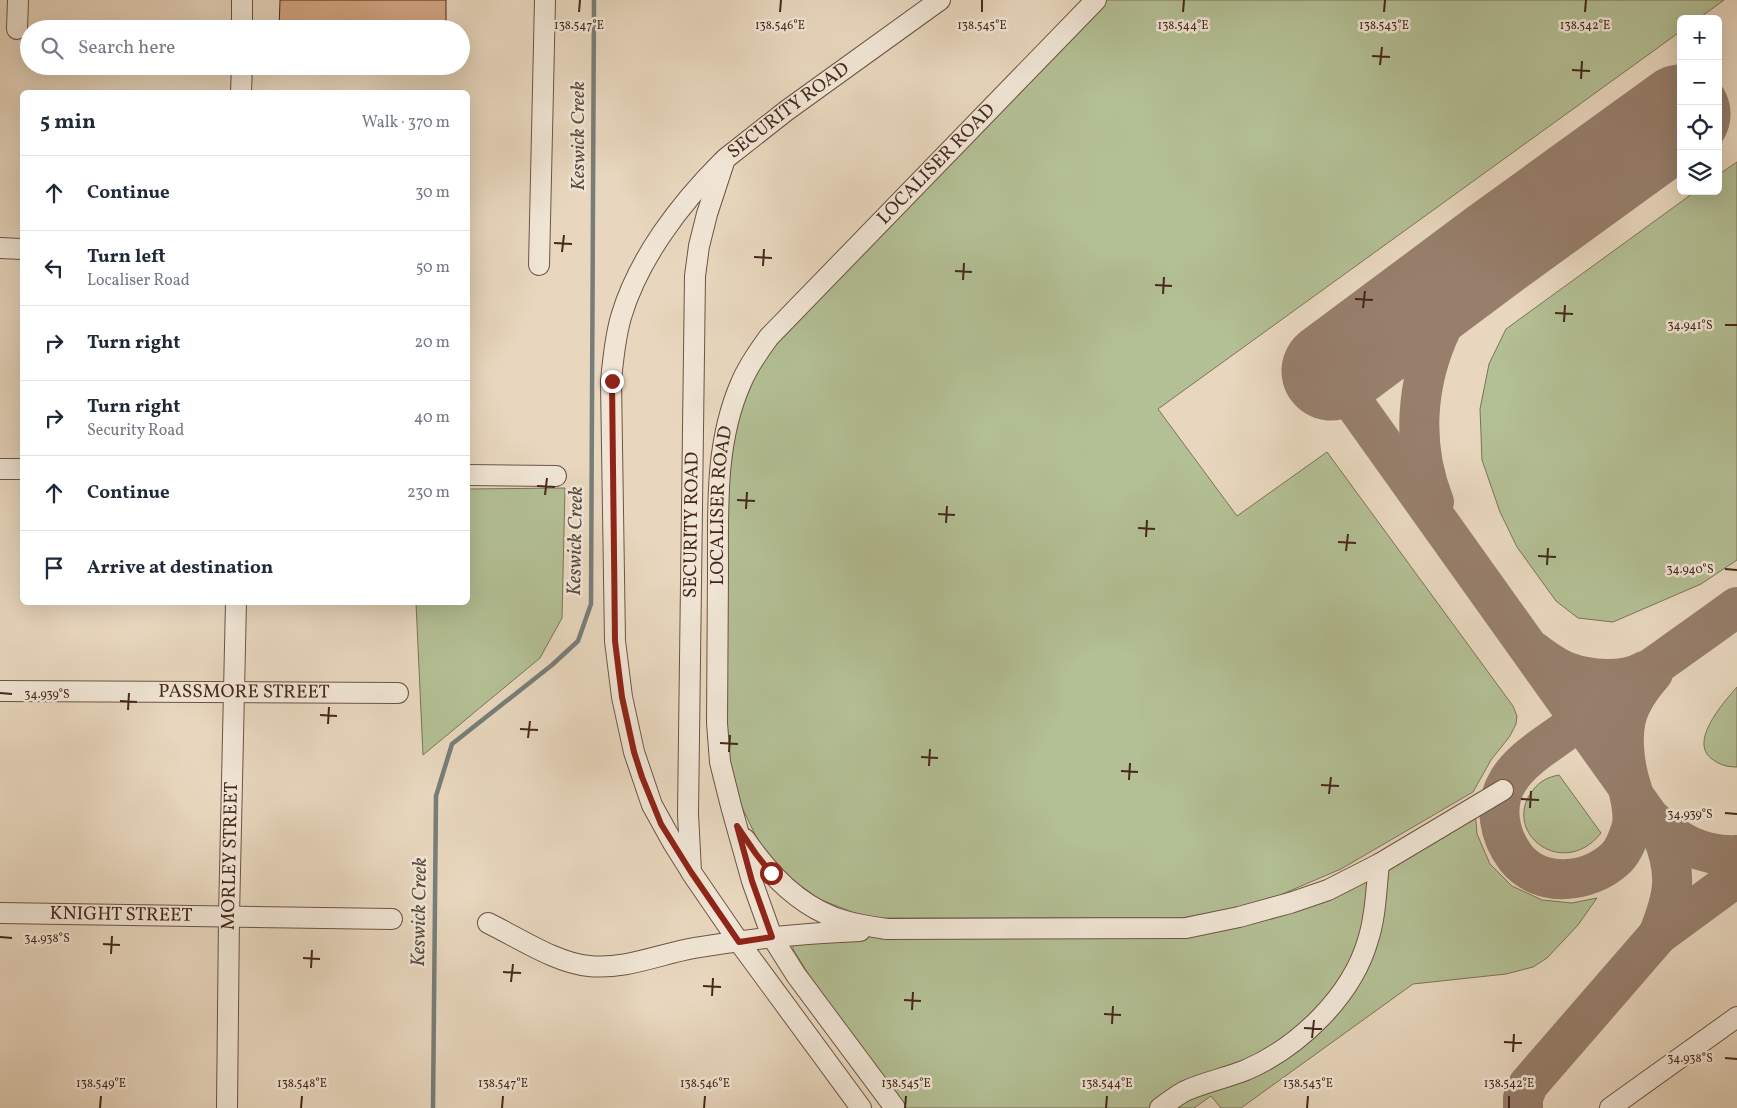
<!DOCTYPE html>
<meta charset="utf-8">
<style>
body{margin:0;font-family:Vollkorn,serif;background:#f6f6f7;color:#1f2937}
.controls{position:absolute;right:15px;top:15px;display:grid;overflow:hidden;border-radius:8px;box-shadow:0 5px 20px #0002}
.controls button{width:45px;height:45px;display:grid;place-items:center;padding:0;border:0;border-bottom:1px solid #e0e1e3;background:#fff;color:#1f2937;font:25px sans-serif}
.stop{position:absolute;width:15px;height:15px;margin:-11px;border:4px solid #8f2418;border-radius:50%;background:#fff}
.stop.end{background:#8f2418;border-color:#fff;box-shadow:0 1px 5px #0008}
.list{margin:0;padding:0;list-style:none}
h2{display:flex;justify-content:space-between;align-items:center;height:65px;margin:0;padding:0 20px;font-size:21px}
h2 small{font-size:16px;font-weight:400;color:#747a83}
.list li{display:grid;grid-template-columns:32px 1fr auto;gap:15px;align-items:center;box-sizing:border-box;height:75px;padding:0 20px;border-top:1px solid #e0e1e3}
.list b{display:block;font-size:19px;white-space:nowrap}
.list p{margin:0;font-size:16px;white-space:nowrap;color:#747a83}
.list em{font-size:16px;font-style:normal;color:#747a83}
.icon{flex:none;width:28px;height:28px;fill:none;stroke:currentColor;stroke-width:2;stroke-linecap:round;stroke-linejoin:round}
.map{position:relative;flex:none;width:1737px;height:1108px;overflow:hidden}
.search{position:absolute;background:#fff;box-shadow:0 5px 20px #0002;left:20px;top:20px;width:450px;height:55px;display:flex;align-items:center;gap:12px;box-sizing:border-box;padding:0 18px;border-radius:28px;color:#747a83;font-size:19px}
.panel{position:absolute;background:#fff;box-shadow:0 5px 20px #0002;left:20px;top:90px;width:450px;height:515px;border-radius:8px}
.map>svg:first-child{display:block}
.green{fill:#b3bf94;stroke:#7c7358}
.lines{fill:none;stroke-linecap:round;stroke-linejoin:round}
.stream{stroke:#777e79;stroke-width:4.5}
.taxiway{stroke:#977f6c;stroke-width:40}
.runway{stroke:#977f6c;stroke-width:99}
.building{fill:#d4a683;stroke:#46271b}
.minor-casing{stroke:#6e5344;stroke-width:22}
.minor{stroke:#f0e5d5;stroke-width:20}
.route{stroke:#8f2418;stroke-width:6}
.ticks{fill:none;stroke:#46271b;stroke-width:2}
.labels{text-anchor:middle;dominant-baseline:central;stroke-width:5;stroke-linejoin:round;paint-order:stroke}
.street-label{font-size:19px;fill:#46271b;stroke:#f0e5d5}
.water-label{font-size:20px;font-style:italic;fill:#5a4b42;stroke:#f0e5d5}
.ticks-label{font-size:12px;text-anchor:middle;fill:#46271b;stroke:#f0e5d5;stroke-width:5;stroke-linejoin:round;paint-order:stroke}
</style>
<div class="map">
<svg width="1737" height="1108" viewBox="0 0 1737 1108">
<rect width="100%" height="100%" fill="#e8d7be"/>
<filter id="stains"><feTurbulence type="fractalNoise" baseFrequency=".004" numOctaves="4"/><feColorMatrix values="0 0 0 0 .2 0 0 0 0 .09 0 0 0 0 .02 0 0 0 .5 -.17"/></filter>
<radialGradient id="worn" r=".72"><stop offset=".6" stop-color="#630" stop-opacity="0"/><stop offset="1" stop-color="#630" stop-opacity=".3"/></radialGradient>
<g class="green">
<polygon points="1104,0 1724,0 1698,19 1681,19 1681,31 1158,409 1237,516 1327,452 1513,706 1517,716 1516,724 1510,736 1491,760 1473,792 1341,869 1259,904 1182,918 875,918 852,912 819,899 787,876 763,851 738,799 726,758 726,476 733,422 769,343"/>
<polygon points="1737,162 1737,560 1701,584 1613,622 1578,618 1556,601 1517,547 1500,512 1482,460 1480,409 1489,364 1506,329 1696,191 1718,191 1718,175"/>
<polygon points="565,488 562,618 540,658 423,755 416,603 468,602 468,489"/>
<path d="M1737,687v80c-10,0 -17,-2 -25,-8 -24,-17 12,-57 25,-72z"/>
<path d="M1559,775l42,58c-38,48 -101,-1 -68,-43 7,-9 15,-13 26,-15z"/>
<polygon points="1475,810 1477,834 1490,864 1512,886 1542,900 1572,903 1597,898 1578,925 1547,958 1533,967 1506,974 1413,984 1241,1108 1221,1108 1211,1096 1194,1108 906,1108 812,980 793,949 793,944 798,938 1183,932 1275,913"/>
</g>
<g class="lines">
<polyline class="stream" points="433,1108 436,796 452,744 552,665 578,641 591,604 594,0"/>
<g class="taxiway">
<path d="M1331,371l331,464c16,39 12,61 -4,100"/>
<path d="M1434,502c-23,-58 -18,-120 8,-175 4,-10 7,-20 13,-28 11,-19 26,-35 41,-51"/>
<path d="M1533,651c10,7 21,16 34,21 22,8 56,11 77,-1"/>
<path d="M1628,788c3,14 7,28 3,41 -3,10 -8,23 -16,30 -26,24 -74,30 -99,-1 -17,-22 -23,-53 -8,-77 13,-22 40,-37 60,-52 55,-42 113,-81 169,-122"/>
<path d="M1632,789c-8,-23 -13,-61 -1,-84 5,-11 13,-22 22,-32"/>
<path d="M1652,820c25,22 50,37 85,35"/>
<polyline points="1523,1108 1523,1098 1528,1085 1658,935 1737,877"/>
</g>
<polyline class="runway" points="1331,371 1496,248 1681,114"/>
</g>
<polygon class="building" points="280,0 446,0 446,29 279,29"/>
<g class="lines">
<g class="minor-casing">
<g id="minor">
<polyline points="17,29 18,0"/>
<polyline points="242,29 242,0"/>
<polyline points="241,92 242,66"/>
<polyline points="0,248 22,249"/>
<polyline points="539,265 545,0"/>
<polyline points="0,469 22,469"/>
<polyline points="468,475 556,476"/>
<path id="s1" d="M0,691l398,2"/>
<path d="M745,839c25,37 57,70 100,82 14,4 29,6 42,8l299,-1 53,-11 51,-14 38,-13 51,-26 124,-74"/>
<path d="M690,870l-17,-27 -21,-38 -18,-53 -12,-55 -7,-56 -4,-260c2,-22 4,-43 10,-64 17,-58 59,-113 101,-155"/>
<path id="s2" d="M0,913l392,6"/>
<path d="M488,923c31,15 68,40 101,43 35,4 71,-12 105,-18 55,-9 111,-15 166,-17"/>
<path id="s3" d="M227,1108l2,-192 7,-314"/>
<path id="s4" d="M861,1108l-122,-166 -48,-70 -3,-58 7,-538 4,-30 8,-32 18,-55 61,-48 154,-111"/>
<path id="s5" d="M895,1108l-99,-133 -24,-38 -20,-56 -21,-75 -11,-44 -3,-39c0,-51 1,-102 1,-152 0,-64 -3,-129 23,-188 7,-17 17,-31 28,-46l327,-337"/>
<path d="M1160,1108c8,-6 16,-12 25,-17 20,-9 41,-13 61,-21 53,-23 106,-74 122,-130 8,-24 8,-51 11,-76"/>
<polyline points="1610,1108 1737,1017"/>
</g>
</g>
<use href="#minor" class="minor"/>
</g>
<g class="lines">
<polyline class="route" points="612,381 615,641 622,697 634,752 642,777 661,824 691,872 739,942 772,937 752,881 737,826 756,854 771,873"/>
</g>
<path class="ticks" d="M579,12l1,-12M780,12l1,-12M982,12v-12M1183,12l1,-12M1384,12l1,-12M1585,12l1,-12M1372,56l18,1M1380,65l2,-18M1572,70l18,1M1581,79l1,-18M554,243l18,1M562,252l2,-17M754,257l18,1M763,266l1,-17M955,271l17,1M963,280l1,-17M1155,285l17,1M1163,294l1,-17M1355,299l18,1M1363,308l2,-17M1555,313l18,1M1564,322l1,-17M1725,325h12M537,486l18,1M545,495l2,-17M737,500l18,1M746,509l1,-17M938,514l17,1M946,523l1,-17M1138,528l17,1M1146,537l1,-17M1338,542l18,1M1346,551l2,-17M1538,556l18,1M1547,565l1,-17M1725,569l12,1M0,693l12,1M120,701l17,1M128,710l1,-17M320,715l17,1M328,724l1,-17M520,729l18,1M528,738l2,-17M720,743l18,1M729,752l1,-17M921,757l17,1M929,766l1,-17M1121,771l17,1M1129,780l1,-17M1321,785l18,1M1329,794l2,-17M1521,799l18,1M1530,808l1,-17M1725,813l12,1M0,937l12,1M103,944l17,1M111,954l1,-18M303,958l17,1M311,968l1,-18M503,972l18,1M511,982l2,-18M703,986l18,1M712,996l1,-18M904,1000l17,1M912,1010l1,-18M1104,1014l17,1M1112,1024l1,-18M1304,1028l18,1M1312,1038l2,-18M1504,1042l18,1M1513,1052l1,-18M1725,1058l12,1M100,1108l1,-12M301,1108l1,-12M502,1108l1,-12M704,1108l1,-12M905,1108l1,-12M1106,1108l1,-12M1307,1108l1,-12M1509,1108v-12"/>
<g class="labels">
<g class="street-label">
<text stroke="none"><textPath href="#s4" startOffset="1088">SECURITY ROAD</textPath></text>
<text stroke="none"><textPath href="#s5" startOffset="1070">LOCALISER ROAD</textPath></text>
<text stroke="none"><textPath href="#s5" startOffset="650">LOCALISER ROAD</textPath></text>
<text stroke="none"><textPath href="#s4" startOffset="638">SECURITY ROAD</textPath></text>
<text stroke="none"><textPath href="#s1" startOffset="244">PASSMORE STREET</textPath></text>
<text stroke="none"><textPath href="#s3" startOffset="252">MORLEY STREET</textPath></text>
<text stroke="none"><textPath href="#s2" startOffset="121">KNIGHT STREET</textPath></text>
</g>
<g class="water-label">
<text transform="translate(579 136) rotate(-90)">Keswick Creek</text>
<text transform="translate(576 541) rotate(-89)">Keswick Creek</text>
<text transform="translate(420 912) rotate(-89)">Keswick Creek</text>
</g>
</g>
<g class="ticks-label">
<text x="579" y="29">138.547°E</text>
<text x="780" y="29">138.546°E</text>
<text x="982" y="29">138.545°E</text>
<text x="1183" y="29">138.544°E</text>
<text x="1384" y="29">138.543°E</text>
<text x="1585" y="29">138.542°E</text>
<text x="1690" y="329">34.941°S</text>
<text x="1690" y="573">34.940°S</text>
<text x="47" y="698">34.939°S</text>
<text x="1690" y="818">34.939°S</text>
<text x="47" y="942">34.938°S</text>
<text x="1690" y="1062">34.938°S</text>
<text x="101" y="1087">138.549°E</text>
<text x="302" y="1087">138.548°E</text>
<text x="503" y="1087">138.547°E</text>
<text x="705" y="1087">138.546°E</text>
<text x="906" y="1087">138.545°E</text>
<text x="1107" y="1087">138.544°E</text>
<text x="1308" y="1087">138.543°E</text>
<text x="1509" y="1087">138.542°E</text>
</g>
<rect width="100%" height="100%" filter="url(#stains)"/>
<rect width="100%" height="100%" fill="url(#worn)"/>
</svg>
<div class="controls">
<button>+</button>
<button>−</button>
<button><svg class="icon" aria-label="locate" viewBox="0 0 24 24"><circle cx="12" cy="12" r="6"/><path d="M12 2v4M12 18v4M2 12h4M18 12h4"/></svg></button>
<button><svg class="icon" aria-label="layers" viewBox="0 0 24 24"><path d="M12 4l9 5-9 5-9-5zM3 14l9 5 9-5"/></svg></button>
</div>
<div class="stop" style="left:771px;top:873px"></div>
<div class="stop end" style="left:612px;top:381px"></div>
<div class="search"><svg class="icon" aria-label="search" viewBox="0 0 24 24"><circle cx="10" cy="10" r="6"/><path d="M15 15l6 6"/></svg>Search here</div>
<section class="panel">
<h2>5 min<small>Walk · 370 m</small></h2>
<ul class="list">
<li><svg class="icon" aria-label="ahead" viewBox="0 0 24 24"><path d="M12 20V5M6 11l6-6 6 6"/></svg><div><b>Continue</b></div><em>30 m</em></li>
<li><svg class="icon" aria-label="left" viewBox="0 0 24 24"><path d="M17 20v-9H6M10 6l-5 5 5 5"/></svg><div><b>Turn left</b><p>Localiser Road</p></div><em>50 m</em></li>
<li><svg class="icon" aria-label="right" viewBox="0 0 24 24"><path d="M7 20v-9h11M14 6l5 5-5 5"/></svg><div><b>Turn right</b></div><em>20 m</em></li>
<li><svg class="icon" aria-label="right" viewBox="0 0 24 24"><path d="M7 20v-9h11M14 6l5 5-5 5"/></svg><div><b>Turn right</b><p>Security Road</p></div><em>40 m</em></li>
<li><svg class="icon" aria-label="ahead" viewBox="0 0 24 24"><path d="M12 20V5M6 11l6-6 6 6"/></svg><div><b>Continue</b></div><em>230 m</em></li>
<li><svg class="icon" aria-label="arrive" viewBox="0 0 24 24"><path d="M6 21V4h12l-3 4 3 4H6"/></svg><div><b>Arrive at destination</b></div></li>
</ul>
</section>
</div>
